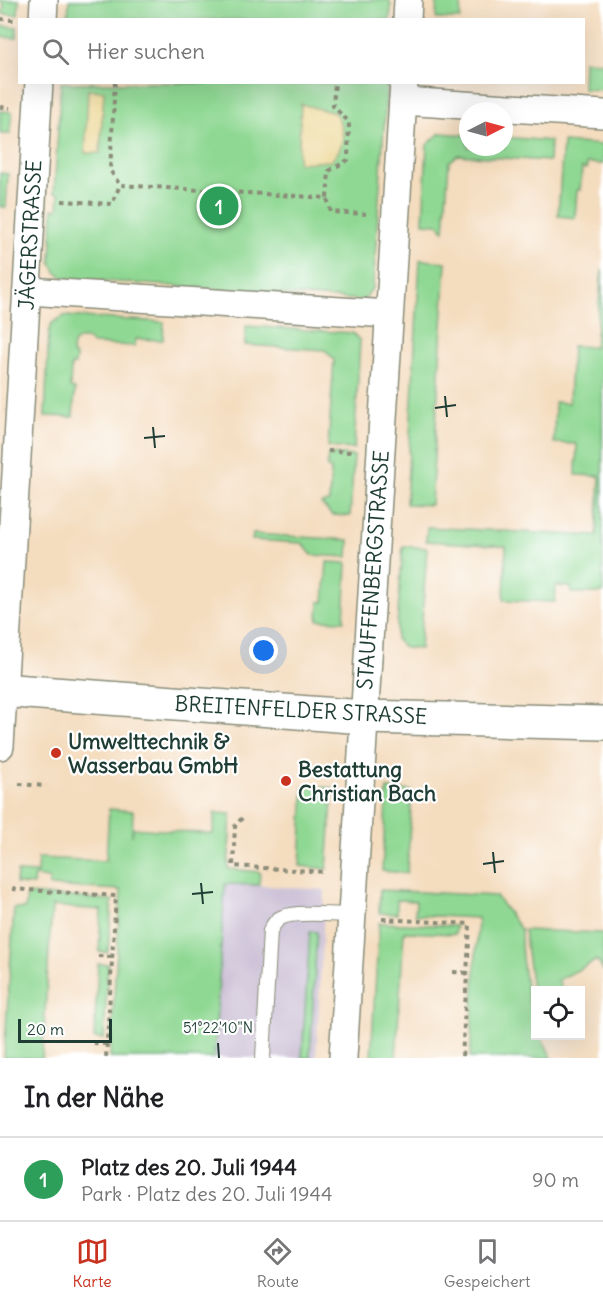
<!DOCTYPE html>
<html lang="de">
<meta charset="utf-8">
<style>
body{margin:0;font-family:Delius,sans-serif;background:#f6f6f6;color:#202124}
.controls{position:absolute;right:18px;bottom:18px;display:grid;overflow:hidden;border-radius:0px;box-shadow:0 6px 24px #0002}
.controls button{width:54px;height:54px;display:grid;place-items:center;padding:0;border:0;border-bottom:2px solid #e0e0e0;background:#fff;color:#202124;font:30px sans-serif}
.compass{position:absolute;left:459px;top:102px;width:54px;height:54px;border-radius:50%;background:#fff;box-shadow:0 6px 24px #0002;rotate:84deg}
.scale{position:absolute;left:18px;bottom:15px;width:94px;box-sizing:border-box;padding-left:6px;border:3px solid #1f3d34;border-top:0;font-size:16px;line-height:21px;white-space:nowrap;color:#1f3d34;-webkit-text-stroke:4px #fff;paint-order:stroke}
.you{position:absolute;left:264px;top:651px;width:21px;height:21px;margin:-15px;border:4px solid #fff;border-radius:50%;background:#1a73e8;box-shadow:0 0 0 9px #1a73e833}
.badge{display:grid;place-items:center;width:39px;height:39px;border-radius:50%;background:#c8321e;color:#fff;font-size:20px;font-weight:700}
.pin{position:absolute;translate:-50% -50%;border:3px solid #fff;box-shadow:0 2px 6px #0006}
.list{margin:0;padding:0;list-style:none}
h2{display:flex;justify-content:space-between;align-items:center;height:78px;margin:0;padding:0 24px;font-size:26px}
h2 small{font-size:20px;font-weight:400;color:#757577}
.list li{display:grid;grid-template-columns:39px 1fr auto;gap:18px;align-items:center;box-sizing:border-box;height:84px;padding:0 24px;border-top:2px solid #e0e0e0}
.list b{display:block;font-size:22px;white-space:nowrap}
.list p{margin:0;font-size:20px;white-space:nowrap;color:#757577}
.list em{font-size:20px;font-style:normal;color:#757577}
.icon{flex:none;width:33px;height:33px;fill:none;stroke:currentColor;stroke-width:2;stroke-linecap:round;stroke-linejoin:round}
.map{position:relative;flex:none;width:603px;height:1058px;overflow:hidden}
.search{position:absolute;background:#fff;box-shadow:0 6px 24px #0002;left:18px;right:18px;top:18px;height:66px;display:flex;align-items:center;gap:15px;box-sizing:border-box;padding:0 21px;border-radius:0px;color:#757577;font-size:22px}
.sheet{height:162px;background:#fff}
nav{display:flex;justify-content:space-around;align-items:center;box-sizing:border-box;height:84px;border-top:2px solid #e0e0e0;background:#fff;font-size:16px;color:#757577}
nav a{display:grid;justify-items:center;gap:3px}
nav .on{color:#c8321e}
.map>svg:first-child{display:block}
.industrial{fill:#cbbfd5}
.green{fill:#8fd893;stroke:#578a64;stroke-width:1.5}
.sand{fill:#eeda9e;stroke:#868c69;stroke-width:1.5}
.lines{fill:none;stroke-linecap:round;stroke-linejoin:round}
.lane-casing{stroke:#8a8c79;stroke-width:16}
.street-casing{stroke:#8a8c79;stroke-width:30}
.secondary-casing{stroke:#8a8c79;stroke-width:36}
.path{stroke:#8a8c79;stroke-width:4;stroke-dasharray:4.5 4.5;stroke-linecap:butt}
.lane{stroke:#fff;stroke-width:14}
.street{stroke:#fff;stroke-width:27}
.secondary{stroke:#fff;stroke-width:33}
.ticks{fill:none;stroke:#1f3d34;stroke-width:2}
.poi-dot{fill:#c8321e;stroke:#fff;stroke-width:2}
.labels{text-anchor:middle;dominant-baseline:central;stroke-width:4.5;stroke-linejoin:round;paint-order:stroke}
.street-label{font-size:21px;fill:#1f3d34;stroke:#fff}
.poi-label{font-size:21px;font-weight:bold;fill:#1f3d34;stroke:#fff;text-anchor:start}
.ticks-label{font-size:15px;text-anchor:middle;fill:#1f3d34;stroke:#fff;stroke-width:4.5;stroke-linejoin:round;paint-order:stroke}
</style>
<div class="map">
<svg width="603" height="1058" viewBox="0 0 603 1058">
<rect width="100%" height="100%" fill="#fff"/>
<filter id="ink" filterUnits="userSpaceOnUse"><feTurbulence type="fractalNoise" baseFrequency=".0167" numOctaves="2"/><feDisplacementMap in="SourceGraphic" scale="12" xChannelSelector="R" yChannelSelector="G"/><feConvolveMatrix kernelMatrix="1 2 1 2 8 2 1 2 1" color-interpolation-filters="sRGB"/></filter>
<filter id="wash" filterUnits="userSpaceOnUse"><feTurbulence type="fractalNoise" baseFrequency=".008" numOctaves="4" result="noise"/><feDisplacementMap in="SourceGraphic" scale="24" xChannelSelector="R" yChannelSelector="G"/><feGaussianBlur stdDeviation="1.35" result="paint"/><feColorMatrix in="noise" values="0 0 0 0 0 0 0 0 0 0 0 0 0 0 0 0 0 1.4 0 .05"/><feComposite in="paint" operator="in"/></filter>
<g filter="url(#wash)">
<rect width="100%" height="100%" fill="#f4dcbe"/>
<polygon class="industrial" points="225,883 325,890 316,1058 214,1058"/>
<g class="green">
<polygon points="0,0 19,0 18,15 3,14 4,4 0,2"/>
<polygon points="69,0 389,0 391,5 390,20 68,19"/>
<polygon points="437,0 461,0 460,19 436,19"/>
<polygon points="0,26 17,27 17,38 0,37"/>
<polygon points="584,61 603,62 603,90 583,89"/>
<polygon points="61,83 387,83 373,287 364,300 360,300 64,278 56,272 51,262 53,209 58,209 59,194 54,193"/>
<polygon points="0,111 12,112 10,134 0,134"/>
<polygon points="440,133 468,135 468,147 504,147 504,137 550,141 549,161 458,155 449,162 444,231 438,224 423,223 427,145"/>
<polygon points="563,142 603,145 603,164 587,163 587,169 582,168 580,190 577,190 575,218 558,216"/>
<polygon points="0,173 8,174 6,207 0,207"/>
<polygon points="420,260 446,262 431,505 406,504"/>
<polygon points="602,270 603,593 571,593 571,587 556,586 555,602 504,600 506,546 426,541 427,527 597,536 600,476 576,475 577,444 554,443 555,402 569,403 572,346 595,347"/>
<polygon points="64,316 164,322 163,340 136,339 135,346 93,344 86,339 79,339 73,344 72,353 76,357 75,365 71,365 70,388 75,389 73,417 45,416 49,330 52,323"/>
<polygon points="246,326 353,333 360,341 354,449 328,447 334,360 325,350 245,345"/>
<polygon points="328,454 354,456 350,516 332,515 321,504 329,502 331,469 327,468"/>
<polygon points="253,534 349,540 348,557 312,555 302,543 252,540"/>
<polygon points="403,546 427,548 420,649 405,648 396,639"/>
<polygon points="327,562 347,563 344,621 318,620 319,602 324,602"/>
<polygon points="304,786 333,788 327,869 300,866"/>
<polygon points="387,789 412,791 407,873 382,871"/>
<polygon points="109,809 133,811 132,836 133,828 213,834 215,813 231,814 228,869 260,872 259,885 225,884 214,1058 110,1058 121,890 49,886 49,878 34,876 33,885 16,884 17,872 37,873 38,858 106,861"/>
<path d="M380,890l116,6 25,34c-1,24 4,49 8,72 3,12 7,22 7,34h5l11,22h-82l8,-140 -63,-3 1,-14 -19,-1v14l-18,-1z"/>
<polygon points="27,894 112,900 108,952 99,952 101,910 52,906 42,1058 4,1058 14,908 25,909"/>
<polygon points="379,923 456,926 455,934 404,932 396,1058 371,1058"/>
<polygon points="524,930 603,933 603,970 597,960 558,980 563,990 536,990 535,1004 534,1005"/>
<polygon points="310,931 317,932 310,1058 302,1058"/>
<polygon points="98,964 108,964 104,1039 94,1038"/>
</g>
<g class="sand">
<polygon points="88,90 104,91 100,153 85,153"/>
<path d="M301,104l34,9c11,18 11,32 -4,48l-33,2z"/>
</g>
</g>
<g filter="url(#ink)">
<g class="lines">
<g class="lane-casing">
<path id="lane" d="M263,1058l7,-127c3,-6 6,-12 13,-14 13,-6 53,-2 69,-2"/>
</g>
<g class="street-casing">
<g id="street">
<polyline points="43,20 44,0"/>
<polyline points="407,20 408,0"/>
<polyline points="403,101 603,114"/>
<polyline points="28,291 389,314"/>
<polyline points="0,746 39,82"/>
<polyline points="343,1058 404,82"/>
</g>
</g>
<g class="secondary-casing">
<polyline id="secondary" points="0,690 364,717 603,723"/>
</g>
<g class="path">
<polyline points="0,19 14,20"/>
<polyline points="115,82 110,170 120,185"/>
<polyline points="0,107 10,108"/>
<polyline points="327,198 329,171 348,160 349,122 333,106 335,82"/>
<polyline points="62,201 112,204 120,185 327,198 331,212 366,214"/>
<polyline points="328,451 351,452"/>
<polyline points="19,784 46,786"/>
<polyline points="242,818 235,826 233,866 326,872"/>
<polyline points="12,889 116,896 106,1058"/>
<polyline points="382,919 470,924 462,1058"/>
<polyline points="98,956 112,957"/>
<polyline points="453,972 468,973"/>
<polyline points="93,1043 107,1044"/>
</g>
<use href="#lane" class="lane"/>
<use href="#street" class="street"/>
<use href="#secondary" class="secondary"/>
</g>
</g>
<path class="ticks" d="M445,396l2,21M435,408l21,-3M153,427l2,21M144,438l21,-2M493,852l2,21M483,864l21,-3M201,883l2,21M192,894l21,-2M218,1043l1,15"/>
<g class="poi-dot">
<circle cx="56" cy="753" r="6"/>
<circle cx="286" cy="781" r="6"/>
</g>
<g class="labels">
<g class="street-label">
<text transform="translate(30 235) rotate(-87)">JÄGERSTRASSE</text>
<text transform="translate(373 570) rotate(-86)">STAUFFENBERGSTRASSE</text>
<text transform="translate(301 710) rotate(3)">BREITENFELDER STRASSE</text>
</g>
<g class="poi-label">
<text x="68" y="741">Umwelttechnik &amp;<tspan x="68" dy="24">Wasserbau GmbH</tspan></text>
<text x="298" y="769">Bestattung<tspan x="298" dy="24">Christian Bach</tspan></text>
</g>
</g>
<g class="ticks-label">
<text x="218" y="1033">51°22'10"N</text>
</g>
</svg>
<div class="controls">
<button><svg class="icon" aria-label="locate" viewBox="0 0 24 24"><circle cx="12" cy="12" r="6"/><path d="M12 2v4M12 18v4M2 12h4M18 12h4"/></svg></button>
</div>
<svg class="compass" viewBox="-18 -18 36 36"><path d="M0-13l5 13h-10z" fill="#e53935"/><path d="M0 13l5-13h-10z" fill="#757577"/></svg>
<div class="scale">20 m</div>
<div class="you"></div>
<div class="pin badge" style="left:219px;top:206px;background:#2e9e5b">1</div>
<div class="search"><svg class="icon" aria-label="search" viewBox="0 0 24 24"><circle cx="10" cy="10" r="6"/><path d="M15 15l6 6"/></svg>Hier suchen</div>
</div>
<section class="sheet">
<h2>In der Nähe<small></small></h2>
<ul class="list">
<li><span class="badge" style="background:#2e9e5b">1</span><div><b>Platz des 20. Juli 1944</b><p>Park · Platz des 20. Juli 1944</p></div><em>90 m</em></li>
</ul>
</section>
<nav>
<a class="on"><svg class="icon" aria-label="map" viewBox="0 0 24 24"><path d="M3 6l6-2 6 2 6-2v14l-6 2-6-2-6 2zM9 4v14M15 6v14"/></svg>Karte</a>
<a><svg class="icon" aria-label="directions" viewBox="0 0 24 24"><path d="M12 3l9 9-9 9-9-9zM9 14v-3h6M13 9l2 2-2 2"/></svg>Route</a>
<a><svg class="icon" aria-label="saved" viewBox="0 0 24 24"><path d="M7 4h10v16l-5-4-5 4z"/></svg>Gespeichert</a>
</nav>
